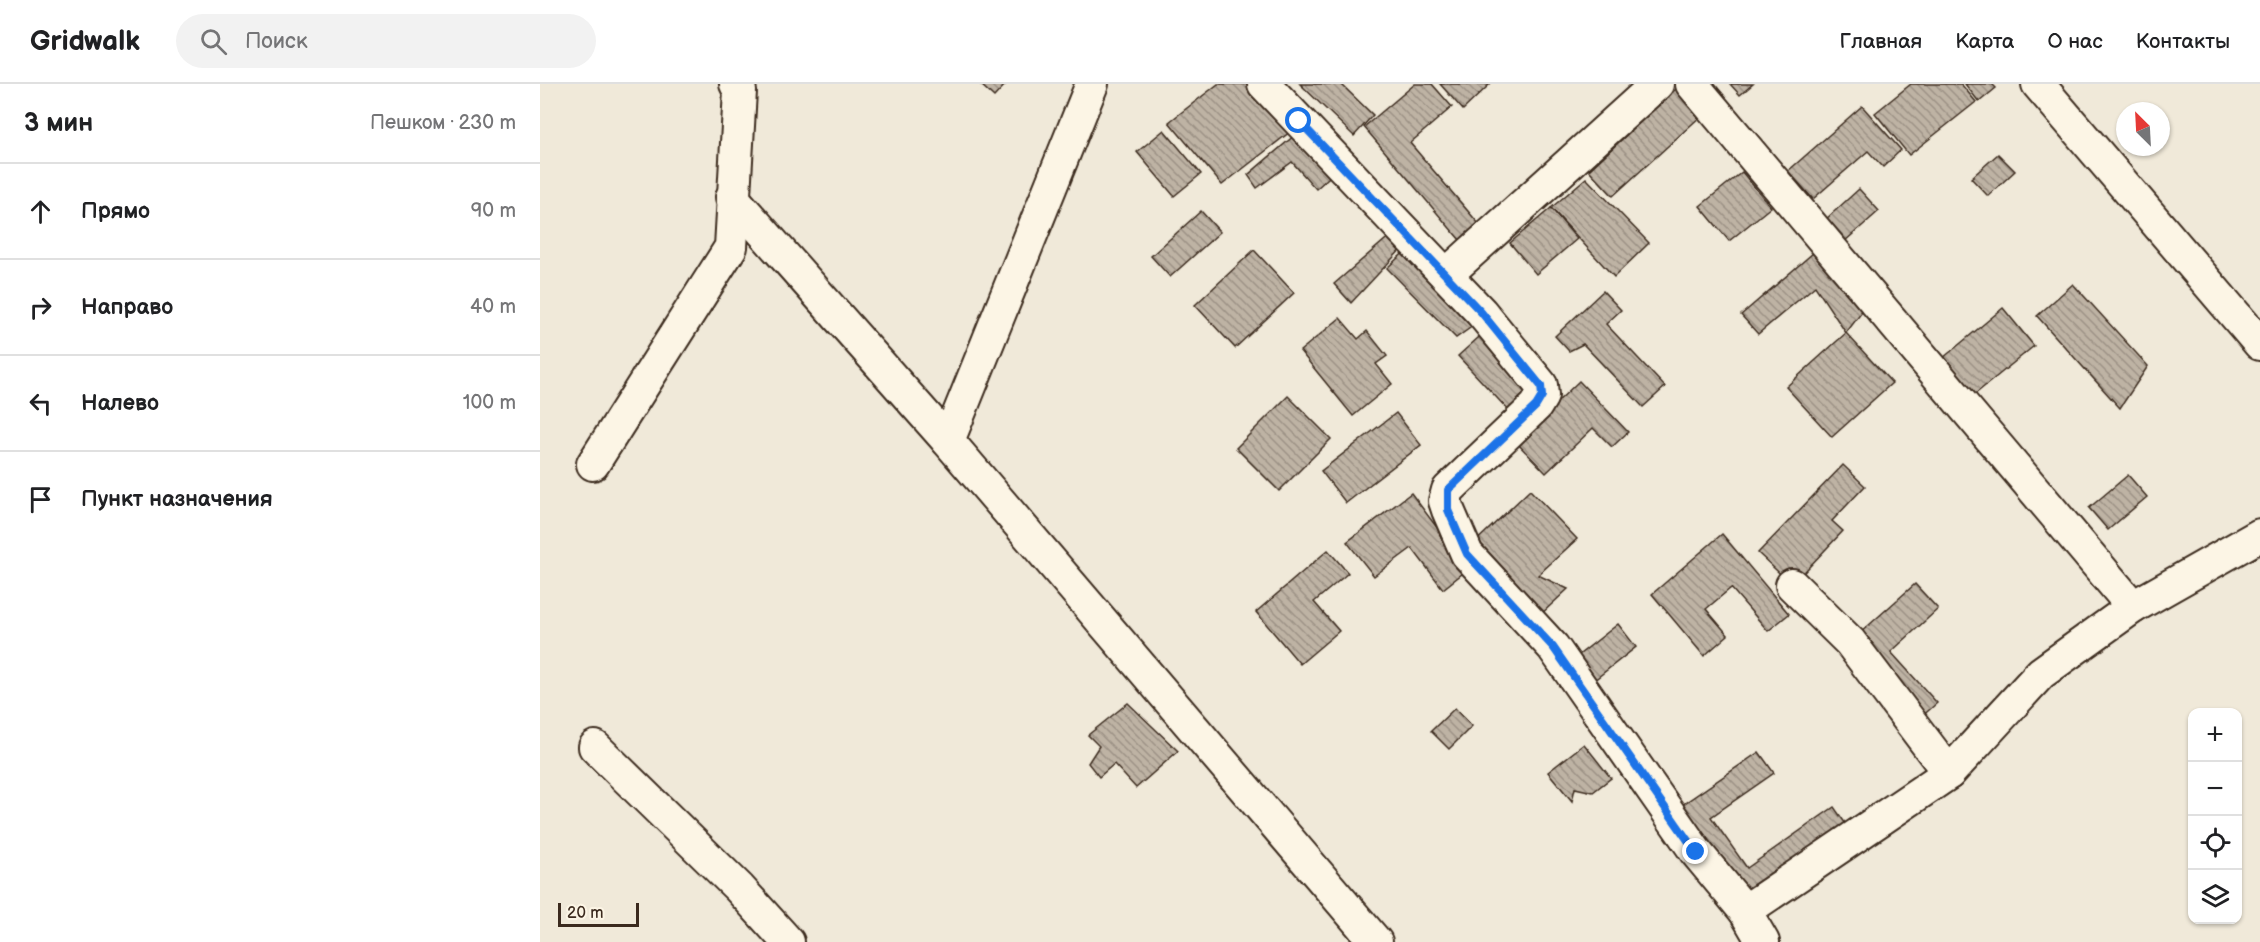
<!DOCTYPE html>
<html lang="ru">
<meta charset="utf-8">
<style>
body{margin:0;font-family:"Balsamiq Sans",sans-serif;background:#f2f2f2;color:#202124}
.controls{position:absolute;right:18px;bottom:18px;display:grid;overflow:hidden;border-radius:12px;box-shadow:0 2px 4px #0004}
.controls button{width:54px;height:54px;display:grid;place-items:center;padding:0;border:0;border-bottom:2px solid #e0e0e0;background:#fff;color:#202124;font:30px sans-serif}
.compass{position:absolute;left:1576px;top:18px;width:54px;height:54px;border-radius:50%;background:#fff;box-shadow:0 2px 4px #0004;rotate:336deg}
.scale{position:absolute;left:18px;bottom:15px;width:81px;box-sizing:border-box;padding-left:6px;border:3px solid #3b2a1e;border-top:0;font-size:16px;line-height:21px;white-space:nowrap;color:#3b2a1e;-webkit-text-stroke:4px #fcf5e5;paint-order:stroke}
.stop{position:absolute;width:18px;height:18px;margin:-14px;border:4px solid #1a73e8;border-radius:50%;background:#fff}
.stop.end{background:#1a73e8;border-color:#fff;box-shadow:0 2px 6px #0008}
.list{margin:0;padding:0;list-style:none}
h2{display:flex;justify-content:space-between;align-items:center;height:78px;margin:0;padding:0 24px;font-size:26px}
h2 small{font-size:20px;font-weight:400;color:#757577}
.list li{display:grid;grid-template-columns:39px 1fr auto;gap:18px;align-items:center;box-sizing:border-box;height:96px;padding:0 24px;border-top:2px solid #e0e0e0}
.list b{display:block;font-size:22px;white-space:nowrap}
.list em{font-size:20px;font-style:normal;color:#757577}
.icon{flex:none;width:33px;height:33px;fill:none;stroke:currentColor;stroke-width:2;stroke-linecap:round;stroke-linejoin:round}
.map{position:relative;flex:none;width:1720px;height:858px;overflow:hidden}
header{display:flex;align-items:center;gap:36px;box-sizing:border-box;height:84px;padding:0 30px;background:#fff;border-bottom:2px solid #e0e0e0}
header strong{font-size:28px}
nav{display:flex;gap:33px;margin-inline-start:auto;font-size:21px}
.search{width:420px;height:54px;background:#f2f2f2;display:flex;align-items:center;gap:15px;box-sizing:border-box;padding:0 21px;border-radius:33px;color:#757577;font-size:22px}
main{display:flex}
aside{flex:1;background:#fff}
.map>svg:first-child{display:block}
.building{fill:url(#building-back-hatch);stroke:#3b2a1e;stroke-width:1.5}
.lines{fill:none;stroke-linecap:round;stroke-linejoin:round}
.minor-casing{stroke:#3b2a1e;stroke-width:36}
.minor{stroke:#fcf5e5;stroke-width:32}
.route{stroke:#1a73e8;stroke-width:8}
</style>
<header>
<strong>Gridwalk</strong>
<div class="search"><svg class="icon" aria-label="search" viewBox="0 0 24 24"><circle cx="10" cy="10" r="6"/><path d="M15 15l6 6"/></svg>Поиск</div>
<nav><a>Главная</a><a>Карта</a><a>О нас</a><a>Контакты</a></nav>
</header>
<main>
<aside>
<h2>3 мин<small>Пешком · 230 m</small></h2>
<ul class="list">
<li><svg class="icon" aria-label="ahead" viewBox="0 0 24 24"><path d="M12 20V5M6 11l6-6 6 6"/></svg><div><b>Прямо</b></div><em>90 m</em></li>
<li><svg class="icon" aria-label="right" viewBox="0 0 24 24"><path d="M7 20v-9h11M14 6l5 5-5 5"/></svg><div><b>Направо</b></div><em>40 m</em></li>
<li><svg class="icon" aria-label="left" viewBox="0 0 24 24"><path d="M17 20v-9H6M10 6l-5 5 5 5"/></svg><div><b>Налево</b></div><em>100 m</em></li>
<li><svg class="icon" aria-label="arrive" viewBox="0 0 24 24"><path d="M6 21V4h12l-3 4 3 4H6"/></svg><div><b>Пункт назначения</b></div></li>
</ul>
</aside>
<div class="map">
<svg width="1720" height="858" viewBox="0 0 1720 858">
<defs>
<pattern id="building-back-hatch" width="6" height="6" patternUnits="userSpaceOnUse" patternTransform="scale(1.5)"><rect width="6" height="6" fill="#beb3a4"/><path d="M-1 5l2 2M0 0l6 6M5-1l2 2" fill="none" stroke="#9c9285"/></pattern>
</defs>
<rect width="100%" height="100%" fill="#f0e9d9"/>
<filter id="ink" filterUnits="userSpaceOnUse"><feTurbulence type="fractalNoise" baseFrequency=".0167" numOctaves="2"/><feDisplacementMap in="SourceGraphic" scale="12" xChannelSelector="R" yChannelSelector="G"/><feConvolveMatrix kernelMatrix="1 2 1 2 8 2 1 2 1" color-interpolation-filters="sRGB"/></filter>
<g filter="url(#ink)">
<g class="building">
<polygon points="440,0 466,0 454,13"/>
<polygon points="678,0 723,0 759,41 682,101 629,38"/>
<polygon points="760,0 801,0 833,31 814,52"/>
<polygon points="875,0 892,0 912,23 870,59 944,146 925,162 824,43"/>
<polygon points="900,0 950,0 923,26"/>
<polygon points="1190,0 1213,0 1200,11"/>
<polygon points="1371,0 1421,0 1436,18 1369,71 1335,29"/>
<polygon points="1425,0 1452,0 1456,4 1439,18"/>
<polygon points="1137,4 1162,31 1073,112 1049,86"/>
<polygon points="1322,22 1361,66 1343,83 1328,67 1273,115 1248,87"/>
<polygon points="762,45 798,85 776,105 752,78 717,104 708,91"/>
<polygon points="624,46 661,90 634,112 597,68"/>
<polygon points="1458,70 1475,87 1448,112 1431,94"/>
<polygon points="1202,88 1231,123 1189,157 1160,122"/>
<polygon points="1046,94 1109,159 1074,193 1011,124"/>
<polygon points="1319,105 1339,127 1304,158 1285,136"/>
<polygon points="1011,124 1037,155 996,190 970,159"/>
<polygon points="661,127 680,148 630,193 611,172"/>
<polygon points="852,150 865,161 811,219 794,200"/>
<polygon points="871,162 940,237 916,254 847,184"/>
<polygon points="1280,163 1328,220 1306,249 1275,202 1218,250 1201,231"/>
<polygon points="714,166 754,209 695,264 655,221"/>
<polygon points="1533,200 1608,282 1580,324 1497,232"/>
<polygon points="1063,207 1081,226 1066,240 1125,303 1103,323 1043,260 1029,267 1015,252"/>
<polygon points="1463,224 1494,262 1434,311 1403,274"/>
<polygon points="800,234 818,255 827,247 847,272 836,280 852,300 813,332 760,267"/>
<polygon points="948,245 1000,300 970,328 918,272"/>
<polygon points="1306,249 1352,299 1292,353 1246,303"/>
<polygon points="1039,297 1088,348 1072,363 1053,344 1006,389 976,358"/>
<polygon points="748,312 791,355 739,407 696,364"/>
<polygon points="856,329 881,361 806,419 781,387"/>
<polygon points="1303,381 1325,402 1292,437 1303,447 1252,501 1218,469"/>
<polygon points="1588,391 1607,413 1568,446 1549,424"/>
<polygon points="990,406 1037,455 998,491 1028,505 997,534 929,464"/>
<polygon points="871,409 928,485 903,505 872,464 834,492 807,458"/>
<polygon points="1182,450 1249,530 1228,547 1191,504 1166,525 1188,551 1164,572 1112,510"/>
<polygon points="788,466 808,489 774,518 799,547 760,580 716,528"/>
<polygon points="1375,500 1398,525 1351,568 1397,619 1379,635 1310,558"/>
<polygon points="1078,540 1096,563 1048,601 1030,578"/>
<polygon points="588,619 638,667 596,704 574,680 559,693 548,679 559,662 548,651"/>
<polygon points="915,624 932,642 909,665 891,647"/>
<polygon points="1044,660 1071,694 1053,708 1035,704 1032,717 1008,688"/>
<polygon points="1219,668 1234,689 1171,733 1207,784 1294,723 1308,743 1207,813 1142,721"/>
</g>
<g class="lines">
<g class="minor-casing">
<g id="minor">
<polyline points="552,0 408,357 836,858"/>
<polyline points="724,0 941,228 1001,301 1002,312 996,322 908,406 905,417 908,426 927,470 1013,563 1156,768 1205,827 1223,858"/>
<polyline points="1152,0 1593,523 1720,451"/>
<polyline points="1498,0 1720,260"/>
<polyline points="192,113 408,357"/>
<polyline points="906,191 1117,0"/>
<polyline points="53,380 191,163 200,7 196,0"/>
<polyline points="55,663 199,804 248,858"/>
<polyline points="1409,689 1501,589 1593,523"/>
<polyline points="1205,827 1409,689 1310,558 1252,501"/>
</g>
</g>
<use href="#minor" class="minor"/>
</g>
</g>
<g class="lines" filter="url(#ink)">
<polyline class="route" points="759,37 941,228 1001,302 1002,312 996,322 908,406 908,426 927,470 1013,563 1156,768"/>
</g>
</svg>
<div class="controls">
<button>+</button>
<button>−</button>
<button><svg class="icon" aria-label="locate" viewBox="0 0 24 24"><circle cx="12" cy="12" r="6"/><path d="M12 2v4M12 18v4M2 12h4M18 12h4"/></svg></button>
<button><svg class="icon" aria-label="layers" viewBox="0 0 24 24"><path d="M12 4l9 5-9 5-9-5zM3 14l9 5 9-5"/></svg></button>
</div>
<svg class="compass" viewBox="-18 -18 36 36"><path d="M0-13l5 13h-10z" fill="#e53935"/><path d="M0 13l5-13h-10z" fill="#757577"/></svg>
<div class="scale">20 m</div>
<div class="stop" style="left:759px;top:37px"></div>
<div class="stop end" style="left:1156px;top:768px"></div>
</div>
</main>
